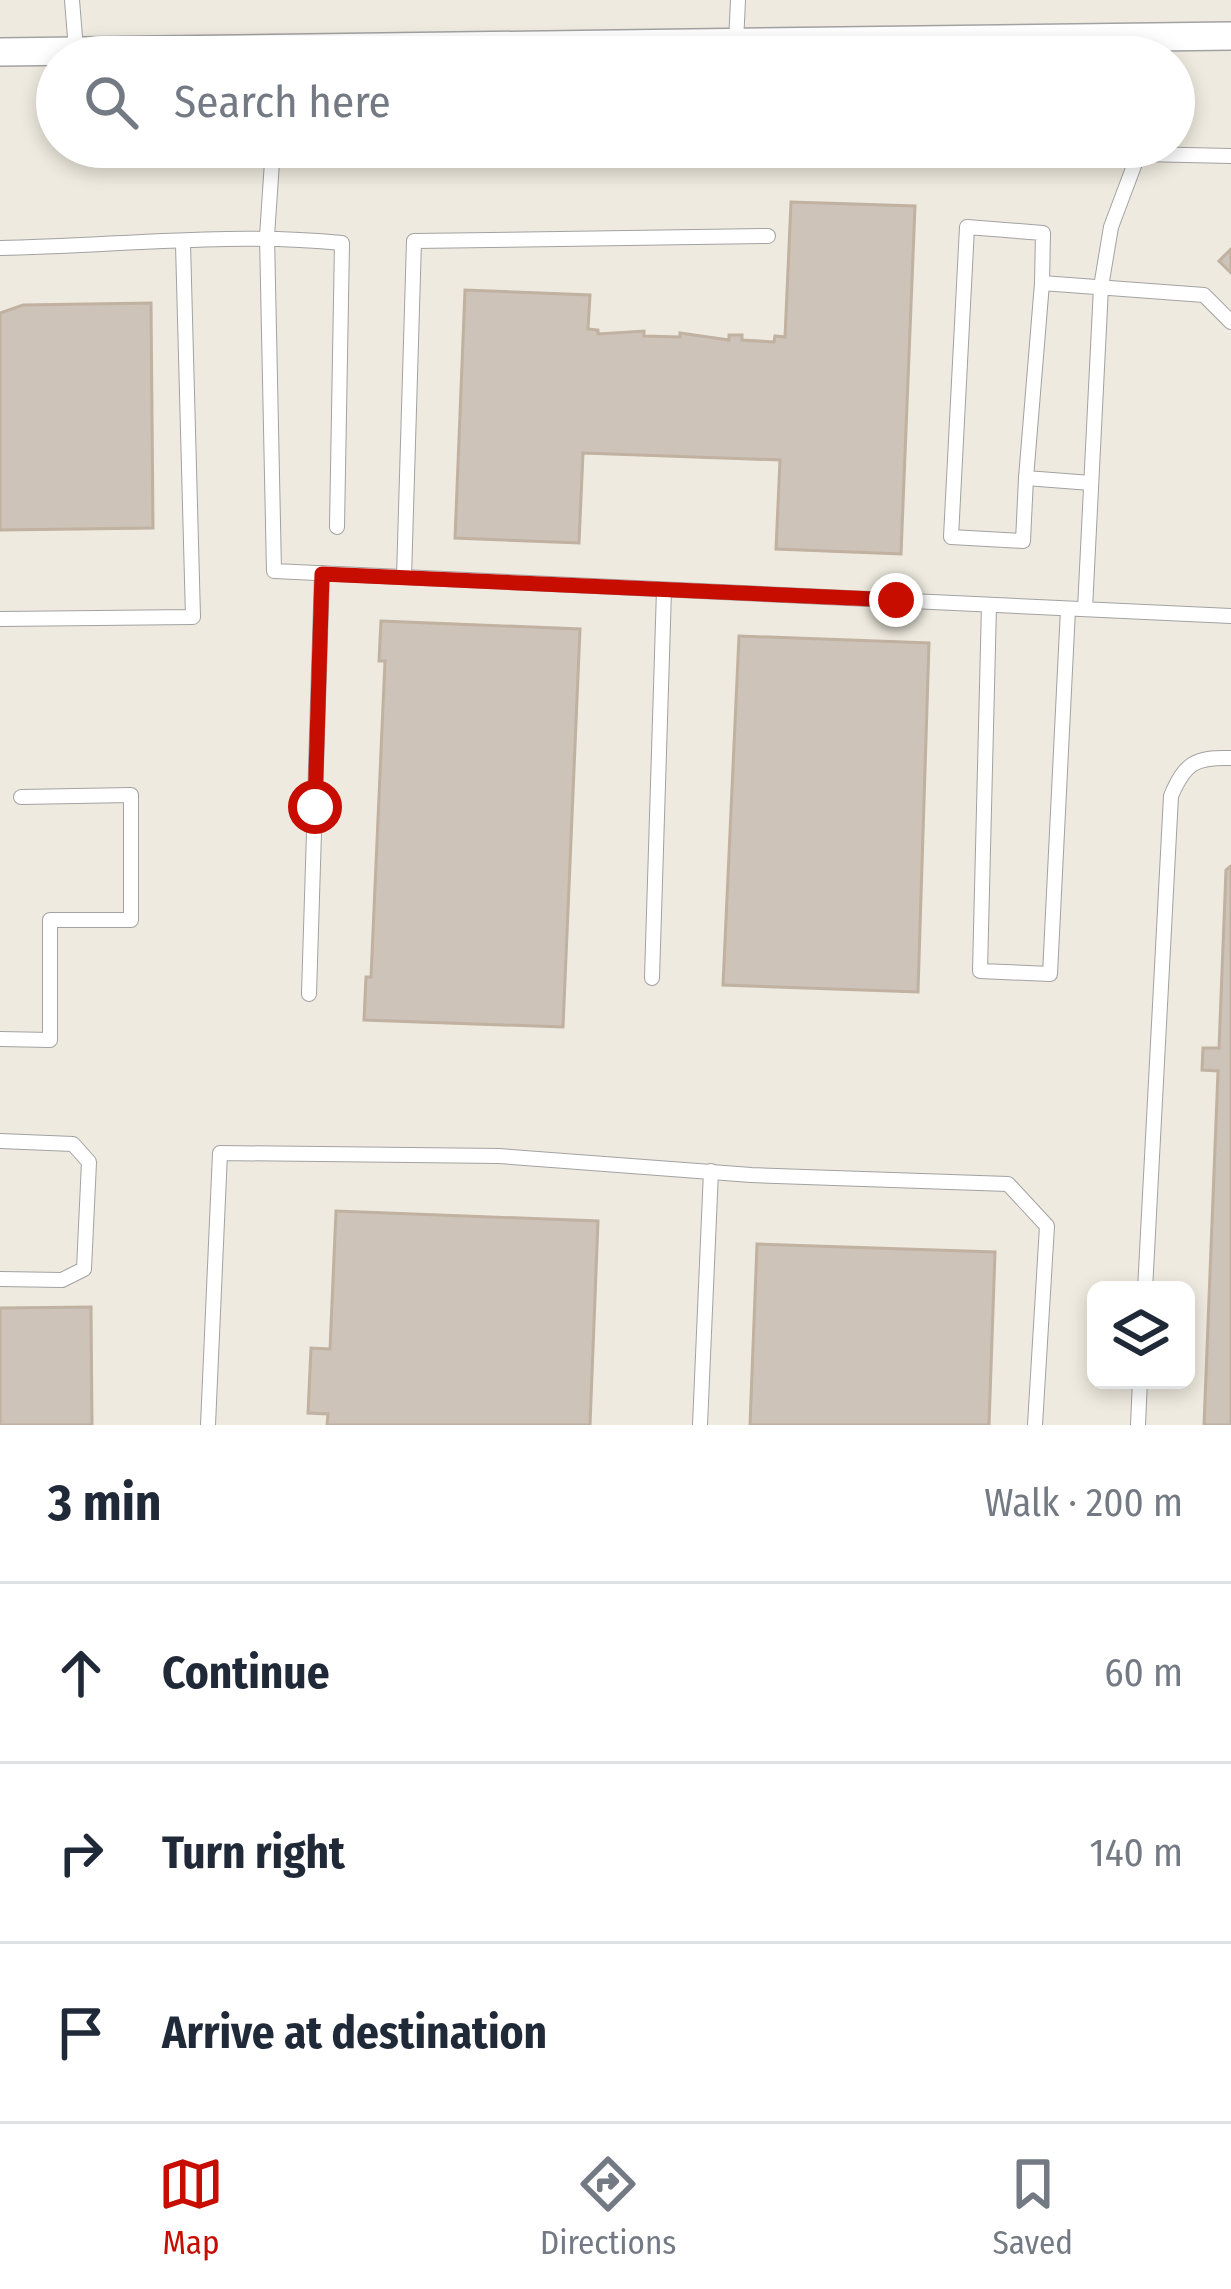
<!DOCTYPE html>
<meta charset="utf-8">
<style>
body{margin:0;font-family:"Fira Sans Condensed",sans-serif;background:#f2f2f3;color:#1f2937}
.controls{position:absolute;right:36px;bottom:36px;display:grid;overflow:hidden;border-radius:18px;box-shadow:0 6px 18px #0003}
.controls button{width:108px;height:108px;display:grid;place-items:center;padding:0;border:0;border-bottom:3px solid #e0e1e3;background:#fff;color:#1f2937;font:60px sans-serif}
.stop{position:absolute;width:36px;height:36px;margin:-27px;border:9px solid #c60d00;border-radius:50%;background:#fff}
.stop.end{background:#c60d00;border-color:#fff;box-shadow:0 3px 12px #0008}
.list{margin:0;padding:0;list-style:none}
h2{display:flex;justify-content:space-between;align-items:center;height:156px;margin:0;padding:0 48px;font-size:51px}
h2 small{font-size:39px;font-weight:400;color:#747a83}
.list li{display:grid;grid-template-columns:78px 1fr auto;gap:36px;align-items:center;box-sizing:border-box;height:180px;padding:0 48px;border-top:3px solid #e0e1e3}
.list b{display:block;font-size:45px;white-space:nowrap}
.list em{font-size:39px;font-style:normal;color:#747a83}
.icon{flex:none;width:66px;height:66px;fill:none;stroke:currentColor;stroke-width:2;stroke-linecap:round;stroke-linejoin:round}
.map{position:relative;flex:none;width:1231px;height:1425px;overflow:hidden}
.search{position:absolute;background:#fff;box-shadow:0 6px 18px #0003;left:36px;right:36px;top:36px;height:132px;display:flex;align-items:center;gap:30px;box-sizing:border-box;padding:0 42px;border-radius:66px;color:#747a83;font-size:45px}
.sheet{height:696px;background:#fff}
nav{display:flex;justify-content:space-around;align-items:center;box-sizing:border-box;height:168px;border-top:3px solid #e0e1e3;background:#fff;font-size:33px;color:#747a83}
nav a{display:grid;justify-items:center;gap:6px}
nav .on{color:#c60d00}
.map>svg:first-child{display:block}
.building{fill:#cec3b8;stroke:#c0b1a1;stroke-width:3}
.lines{fill:none;stroke-linecap:round;stroke-linejoin:round}
.service-casing{stroke:#a2a2a2;stroke-width:16}
.minor-casing{stroke:#a2a2a2;stroke-width:30}
.service{stroke:#fff;stroke-width:14}
.minor{stroke:#fff;stroke-width:27}
.route{stroke:#c60d00;stroke-width:15}
</style>
<div class="map">
<svg width="1231" height="1425" viewBox="0 0 1231 1425">
<rect width="100%" height="100%" fill="#eeeadf"/>
<g class="building">
<polygon points="791,202 915,206 901,554 776,549 780,460 583,453 579,543 455,538 465,290 590,295 588,329 598,330 598,334 644,331 644,336 680,337 680,333 729,340 729,335 742,335 742,340 774,342 775,336 785,337"/>
<polygon points="1231,249 1231,273 1219,261"/>
<polygon points="151,303 153,528 0,530 0,313 23,305"/>
<polygon points="381,621 580,629 563,1027 364,1020 366,977 371,977 385,661 379,661"/>
<polygon points="739,636 929,643 918,992 723,985"/>
<polygon points="1231,866 1231,1425 1204,1425 1218,1071 1202,1070 1203,1048 1219,1048 1226,870"/>
<polygon points="336,1211 598,1221 590,1425 327,1425 328,1414 308,1413 311,1348 330,1349"/>
<polygon points="757,1244 995,1252 989,1425 750,1425"/>
<polygon points="91,1307 92,1425 0,1425 0,1308"/>
</g>
<g class="lines">
<g class="service-casing">
<g id="service">
<polyline points="72,0 76,50"/>
<polyline points="736,43 738,0"/>
<polyline points="273,147 267,236 274,571 1231,616"/>
<polyline points="1141,154 1231,156"/>
<path d="M0,248c113,-2 229,-16 342,-5l-5,284"/>
<polyline points="1026,478 1023,541 951,537 967,227 1043,233 1042,283"/>
<polyline points="1091,483 1026,478 1042,283 1204,295 1231,322"/>
<polyline points="404,577 414,241 768,236"/>
<polyline points="989,605 980,971 1050,974 1068,609"/>
<polyline points="1085,609 1101,287 1111,227 1141,147"/>
<polyline points="0,619 193,617 183,244"/>
<polyline points="652,978 664,590"/>
<polyline points="309,994 322,573"/>
<polyline points="0,1039 50,1040 50,920 131,920 131,795 21,797"/>
<polyline points="0,1141 73,1144 89,1162 84,1269 62,1280 0,1279"/>
<path d="M1145,1290l26,-494c14,-33 24,-39 60,-38"/>
<polyline points="208,1425 220,1153 499,1156 751,1175 1008,1184 1047,1226 1035,1425"/>
<polyline points="700,1425 711,1171"/>
<polyline points="1138,1425 1140,1380"/>
</g>
</g>
<g class="minor-casing">
<polyline id="minor" points="0,52 1231,36"/>
</g>
<use href="#service" class="service"/>
<use href="#minor" class="minor"/>
</g>
<g class="lines">
<polyline class="route" points="315,807 322,574 896,600"/>
</g>
</svg>
<div class="controls">
<button><svg class="icon" aria-label="layers" viewBox="0 0 24 24"><path d="M12 4l9 5-9 5-9-5zM3 14l9 5 9-5"/></svg></button>
</div>
<div class="stop" style="left:315px;top:807px"></div>
<div class="stop end" style="left:896px;top:600px"></div>
<div class="search"><svg class="icon" aria-label="search" viewBox="0 0 24 24"><circle cx="10" cy="10" r="6"/><path d="M15 15l6 6"/></svg>Search here</div>
</div>
<section class="sheet">
<h2>3 min<small>Walk · 200 m</small></h2>
<ul class="list">
<li><svg class="icon" aria-label="ahead" viewBox="0 0 24 24"><path d="M12 20V5M6 11l6-6 6 6"/></svg><div><b>Continue</b></div><em>60 m</em></li>
<li><svg class="icon" aria-label="right" viewBox="0 0 24 24"><path d="M7 20v-9h11M14 6l5 5-5 5"/></svg><div><b>Turn right</b></div><em>140 m</em></li>
<li><svg class="icon" aria-label="arrive" viewBox="0 0 24 24"><path d="M6 21V4h12l-3 4 3 4H6"/></svg><div><b>Arrive at destination</b></div></li>
</ul>
</section>
<nav>
<a class="on"><svg class="icon" aria-label="map" viewBox="0 0 24 24"><path d="M3 6l6-2 6 2 6-2v14l-6 2-6-2-6 2zM9 4v14M15 6v14"/></svg>Map</a>
<a><svg class="icon" aria-label="directions" viewBox="0 0 24 24"><path d="M12 3l9 9-9 9-9-9zM9 14v-3h6M13 9l2 2-2 2"/></svg>Directions</a>
<a><svg class="icon" aria-label="saved" viewBox="0 0 24 24"><path d="M7 4h10v16l-5-4-5 4z"/></svg>Saved</a>
</nav>
